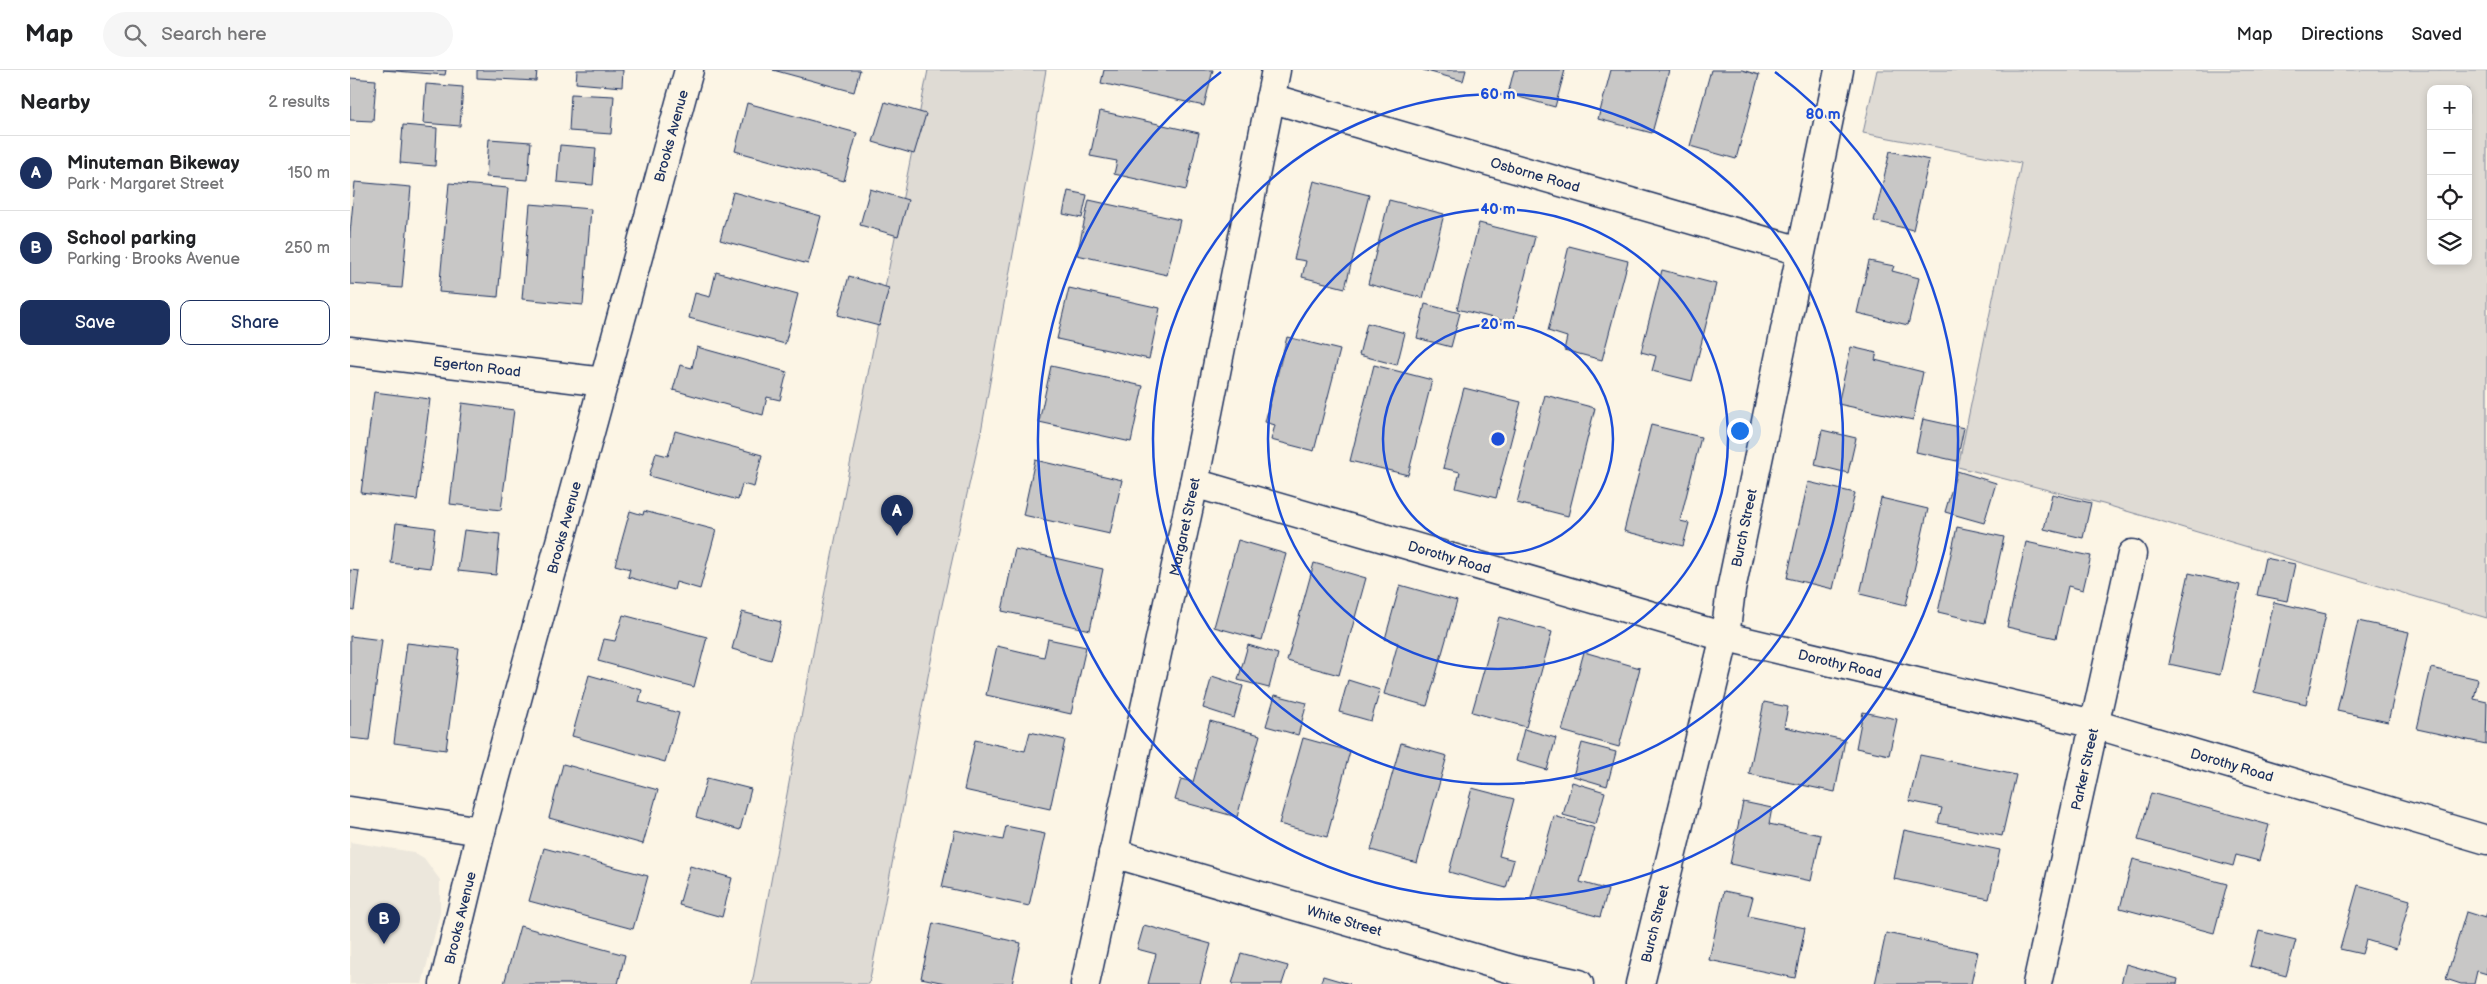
<!DOCTYPE html>
<meta charset="utf-8">
<style>
body{margin:0;font-family:"Balsamiq Sans",sans-serif;background:#f6f6f6;color:#202124}
.controls{position:absolute;right:15px;top:15px;display:grid;overflow:hidden;border-radius:10px;box-shadow:0 2px 8px #0003}
.controls button{width:45px;height:45px;display:grid;place-items:center;padding:0;border:0;border-bottom:1px solid #e0e0e0;background:#fff;color:#202124;font:25px sans-serif}
.you{position:absolute;left:1389px;top:360px;width:18px;height:18px;margin:-12px;border:4px solid #fff;border-radius:50%;background:#1a73e8;box-shadow:0 0 0 8px #1a73e833}
.badge{display:grid;place-items:center;width:32px;height:32px;border-radius:50%;background:#1b2f5e;color:#fff;font-size:16px;font-weight:700}
.pin{position:absolute;translate:-50% -41px;filter:drop-shadow(0 1px 2px #0008)}
.pin::after{content:'';position:absolute;top:26px;width:18px;height:15px;background:inherit;clip-path:polygon(0 0,100% 0,50% 100%)}
.list{margin:0;padding:0;list-style:none}
h2{display:flex;justify-content:space-between;align-items:center;height:65px;margin:0;padding:0 20px;font-size:21px}
h2 small{font-size:16px;font-weight:400;color:#757577}
.list li{display:grid;grid-template-columns:32px 1fr auto;gap:15px;align-items:center;box-sizing:border-box;height:75px;padding:0 20px;border-top:1px solid #e0e0e0}
.list b{display:block;font-size:19px;white-space:nowrap}
.list p{margin:0;font-size:16px;white-space:nowrap;color:#757577}
.list em{font-size:16px;font-style:normal;color:#757577}
.actions{display:flex;gap:10px;padding:15px 20px}
.actions a{flex:1;padding:11px 0;border:1px solid #1b2f5e;border-radius:10px;text-align:center;font-size:18px;color:#1b2f5e}
.actions .main{background:#1b2f5e;color:#fff}
.icon{flex:none;width:28px;height:28px;fill:none;stroke:currentColor;stroke-width:2;stroke-linecap:round;stroke-linejoin:round}
.map{position:relative;flex:none;width:2137px;height:914px;overflow:hidden}
header{display:flex;align-items:center;gap:30px;box-sizing:border-box;height:70px;padding:0 25px;background:#fff;border-bottom:1px solid #e0e0e0}
header strong{font-size:24px}
nav{display:flex;gap:28px;margin-inline-start:auto;font-size:18px}
.search{width:350px;height:45px;background:#f6f6f6;display:flex;align-items:center;gap:12px;box-sizing:border-box;padding:0 18px;border-radius:28px;color:#757577;font-size:19px}
main{display:flex}
aside{flex:1;background:#fff}
.map>svg:first-child{display:block}
.built{fill:#ece7dc}
.green{fill:#dfdbd4;stroke:#7d8599;fill-rule:evenodd}
.building{fill:#c8c7c6;stroke:#1b2f5e}
.lines{fill:none;stroke-linecap:round;stroke-linejoin:round}
.minor-casing{stroke:#1b2f5e;stroke-width:31}
.minor{stroke:#fcf5e5;stroke-width:28}
.ring{fill:none;stroke:#1d4ed8;stroke-width:2.5}
.labels{text-anchor:middle;dominant-baseline:central;stroke-width:4.5;stroke-linejoin:round;paint-order:stroke}
.street-label{font-size:14px;fill:#1b2f5e;stroke:#fcf5e5}
.centre{fill:#1d4ed8;stroke:#fcf5e5;stroke-width:2.5}
.ring-label{font-size:15px;text-anchor:middle;font-weight:bold;fill:#1d4ed8;stroke:#fcf5e5;stroke-width:4.5;stroke-linejoin:round;paint-order:stroke}
</style>
<header>
<strong>Map</strong>
<div class="search"><svg class="icon" aria-label="search" viewBox="0 0 24 24"><circle cx="10" cy="10" r="6"/><path d="M15 15l6 6"/></svg>Search here</div>
<nav><a>Map</a><a>Directions</a><a>Saved</a></nav>
</header>
<main>
<aside>
<h2>Nearby<small>2 results</small></h2>
<ul class="list">
<li><span class="badge">A</span><div><b>Minuteman Bikeway</b><p>Park · Margaret Street</p></div><em>150 m</em></li>
<li><span class="badge">B</span><div><b>School parking</b><p>Parking · Brooks Avenue</p></div><em>250 m</em></li>
</ul>
<div class="actions"><a class="main">Save</a><a>Share</a></div>
</aside>
<div class="map">
<svg width="2137" height="914" viewBox="0 0 2137 914">
<rect width="100%" height="100%" fill="#fcf5e5"/>
<filter id="ink" filterUnits="userSpaceOnUse"><feTurbulence type="fractalNoise" baseFrequency=".02" numOctaves="2"/><feDisplacementMap in="SourceGraphic" scale="10" xChannelSelector="R" yChannelSelector="G"/><feConvolveMatrix kernelMatrix="1 2 1 2 8 2 1 2 1" color-interpolation-filters="sRGB"/></filter>
<g filter="url(#ink)">
<polygon class="built" points="0,772 63,782 74,788 90,810 90,843 72,914 0,914"/>
<g class="green">
<polygon points="578,0 696,0 631,362 590,544 519,914 402,914 465,572"/>
<path d="M1527,0h610v548l-384,-114 -145,-37 63,-304 -158,-30zM2081,19h37v172h-37z"/>
</g>
<g class="building">
<polygon points="33,0 96,0 95,5"/>
<polygon points="127,0 187,0 186,11 127,8"/>
<polygon points="227,0 273,0 272,17 226,13"/>
<polygon points="423,0 510,0 504,22"/>
<polygon points="754,0 863,0 854,36 751,13"/>
<polygon points="1073,0 1116,0 1113,11"/>
<polygon points="1164,0 1215,0 1205,37 1158,24"/>
<polygon points="1261,0 1319,0 1302,63 1248,49"/>
<polygon points="1361,0 1392,0 1409,5 1386,89 1340,76"/>
<polygon points="0,8 26,10 23,51 0,50"/>
<polygon points="76,14 113,17 110,56 73,53"/>
<polygon points="221,24 264,26 261,64 219,61"/>
<polygon points="535,32 576,44 564,84 523,72"/>
<polygon points="397,33 507,63 494,111 385,81"/>
<polygon points="750,41 849,63 836,120 764,104 767,91 740,86"/>
<polygon points="53,55 87,58 85,96 50,93"/>
<polygon points="139,69 181,72 178,110 136,107"/>
<polygon points="210,75 246,78 243,115 207,112"/>
<polygon points="1540,81 1579,90 1563,160 1524,151"/>
<polygon points="964,111 1019,125 995,218 952,207 956,191 944,189"/>
<polygon points="5,112 61,117 52,218 0,214 0,163"/>
<polygon points="99,113 158,118 148,227 89,222"/>
<polygon points="520,119 558,130 548,166 510,155"/>
<polygon points="718,121 737,125 732,148 713,144"/>
<polygon points="383,122 471,146 458,194 370,170"/>
<polygon points="739,130 830,150 817,205 727,185"/>
<polygon points="1039,130 1094,144 1073,228 1018,214"/>
<polygon points="180,134 241,139 233,235 172,229"/>
<polygon points="1129,153 1185,167 1163,253 1107,239"/>
<polygon points="1219,176 1278,191 1252,290 1214,280 1217,267 1198,261"/>
<polygon points="1519,191 1544,196 1542,201 1569,208 1558,255 1507,243"/>
<polygon points="1312,200 1366,214 1342,311 1302,301 1306,286 1291,282"/>
<polygon points="366,202 448,224 435,274 339,248 345,223 360,227"/>
<polygon points="499,206 539,218 529,256 488,245"/>
<polygon points="719,218 810,238 799,289 707,269"/>
<polygon points="1075,234 1110,243 1101,277 1067,268"/>
<polygon points="1017,253 1055,263 1047,295 1009,285"/>
<polygon points="937,267 990,280 964,381 921,370 925,355 915,352"/>
<polygon points="347,277 437,302 430,330 417,327 413,345 323,320 330,295 342,298"/>
<polygon points="1501,277 1527,283 1525,290 1573,302 1563,350 1488,334"/>
<polygon points="1024,295 1082,310 1058,405 1000,391"/>
<polygon points="701,296 793,316 781,372 689,352"/>
<polygon points="1114,318 1171,332 1146,428 1106,418 1110,402 1093,398"/>
<polygon points="24,322 80,329 67,430 11,423"/>
<polygon points="1195,325 1245,338 1218,446 1167,433"/>
<polygon points="112,333 164,340 151,440 100,434"/>
<polygon points="1573,349 1614,358 1607,391 1566,382"/>
<polygon points="1301,355 1351,367 1330,451 1339,453 1333,476 1274,461"/>
<polygon points="1472,360 1506,368 1498,403 1465,395"/>
<polygon points="325,361 412,385 404,417 392,414 388,430 299,406 306,383 318,386"/>
<polygon points="685,390 772,410 760,464 673,445"/>
<polygon points="1607,401 1646,413 1634,453 1595,442"/>
<polygon points="1458,412 1505,423 1483,519 1437,508"/>
<polygon points="1702,424 1741,433 1733,468 1694,459"/>
<polygon points="1531,428 1578,439 1556,535 1510,524"/>
<polygon points="280,441 293,445 294,441 366,460 350,519 326,512 324,520 278,507 280,499 265,495"/>
<polygon points="46,453 85,458 80,498 41,493"/>
<polygon points="1607,457 1654,467 1635,553 1588,542"/>
<polygon points="114,460 150,464 146,505 108,501"/>
<polygon points="888,470 936,484 912,570 864,557"/>
<polygon points="1676,472 1741,486 1733,520 1718,516 1706,568 1657,557"/>
<polygon points="665,479 753,499 740,560 652,541"/>
<polygon points="1915,488 1945,494 1937,531 1907,525"/>
<polygon points="964,493 1016,508 989,605 937,591"/>
<polygon points="0,500 9,501 4,540 0,539"/>
<polygon points="1839,503 1890,515 1870,605 1819,594"/>
<polygon points="1050,515 1107,531 1077,636 1034,624 1048,573 1035,569"/>
<polygon points="1924,532 1976,544 1956,634 1904,622"/>
<polygon points="392,542 431,552 421,590 382,579"/>
<polygon points="273,545 357,567 344,617 248,591 254,569 265,571"/>
<polygon points="1149,547 1202,562 1176,657 1122,642"/>
<polygon points="2008,551 2059,562 2038,652 1987,641"/>
<polygon points="0,566 32,570 19,670 0,668"/>
<polygon points="698,569 736,577 721,644 636,625 647,576 694,587"/>
<polygon points="57,573 109,579 96,680 44,673"/>
<polygon points="898,575 928,584 919,618 888,610"/>
<polygon points="1234,582 1290,598 1269,677 1212,661"/>
<polygon points="2081,598 2128,609 2124,629 2137,632 2136,674 2067,659"/>
<polygon points="239,605 292,620 289,632 329,643 315,692 222,666"/>
<polygon points="862,606 893,616 884,648 853,638"/>
<polygon points="998,610 1030,620 1021,651 989,642"/>
<polygon points="925,625 957,633 948,665 916,656"/>
<polygon points="1414,632 1438,637 1434,657 1495,670 1485,722 1399,704"/>
<polygon points="1513,642 1547,649 1539,685 1506,678"/>
<polygon points="860,651 910,665 887,747 825,730 831,709 843,712"/>
<polygon points="1174,659 1206,668 1197,700 1166,691"/>
<polygon points="680,662 715,670 700,739 614,720 625,670 675,681"/>
<polygon points="953,668 1000,681 977,767 929,754"/>
<polygon points="1051,673 1097,686 1067,793 1021,780"/>
<polygon points="1232,673 1266,682 1257,716 1223,706"/>
<polygon points="1570,685 1666,705 1652,766 1588,753 1592,738 1559,731"/>
<polygon points="213,694 308,720 293,774 199,748"/>
<polygon points="357,708 401,719 390,760 346,747"/>
<polygon points="1222,712 1255,722 1246,754 1213,745"/>
<polygon points="1122,718 1164,729 1149,786 1164,790 1156,818 1099,802"/>
<polygon points="1801,723 1919,755 1909,791 1886,785 1883,796 1788,770"/>
<polygon points="1393,732 1422,738 1419,754 1471,765 1461,811 1380,794"/>
<polygon points="1204,746 1245,758 1230,812 1258,820 1250,847 1181,828"/>
<polygon points="656,756 695,764 679,836 592,817 605,760 653,770"/>
<polygon points="1554,760 1650,780 1639,829 1544,809"/>
<polygon points="194,778 298,806 283,859 179,831"/>
<polygon points="1783,789 1877,814 1864,863 1770,838"/>
<polygon points="340,796 382,808 372,847 329,835"/>
<polygon points="2008,815 2060,830 2046,879 2016,870 2012,884 1990,879"/>
<polygon points="1374,821 1403,827 1398,846 1455,858 1445,908 1359,890"/>
<polygon points="2116,842 2135,848 2137,843 2137,904 2127,901 2124,914 2111,914 2096,909"/>
<polygon points="583,853 671,873 662,914 600,914 571,908"/>
<polygon points="794,855 861,874 850,914 798,914 806,884 787,879"/>
<polygon points="170,856 275,885 268,914 154,914"/>
<polygon points="1909,861 1946,870 1936,906 1900,896"/>
<polygon points="1536,863 1628,882 1621,914 1525,914"/>
<polygon points="891,883 938,896 932,914 882,914"/>
<polygon points="1776,894 1828,909 1827,914 1771,914"/>
<polygon points="973,906 1000,914 970,914"/>
</g>
<g class="lines">
<g class="minor-casing">
<g id="minor">
<path id="s1" d="M920,28l530,153"/>
<path id="s2" d="M0,281l254,31"/>
<path id="s3" d="M844,413l524,152 376,89 393,116"/>
<polyline points="0,741 131,761"/>
<path id="s4" d="M763,783l402,117 64,14"/>
<path id="s5" d="M94,914l37,-153 208,-761"/>
<path id="s6" d="M735,914l109,-501 82,-413"/>
<path id="s7" d="M1290,914l85,-348 6,-46 108,-520"/>
<path id="s8" d="M1687,914l95,-430"/>
</g>
</g>
<use href="#minor" class="minor"/>
</g>
</g>
<g class="ring">
<circle cx="1148" cy="369" r="115"/>
<circle cx="1148" cy="369" r="230"/>
<circle cx="1148" cy="369" r="345"/>
<path d="M1425 2A460 460 0 1 1 871 2"/>
</g>
<g class="labels">
<g class="street-label">
<text stroke="none"><textPath href="#s5" startOffset="878">Brooks Avenue</textPath></text>
<text stroke="none"><textPath href="#s1" startOffset="276">Osborne Road</textPath></text>
<text stroke="none"><textPath href="#s2" startOffset="128">Egerton Road</textPath></text>
<text stroke="none"><textPath href="#s5" startOffset="472">Brooks Avenue</textPath></text>
<text stroke="none"><textPath href="#s6" startOffset="468">Margaret Street</textPath></text>
<text stroke="none"><textPath href="#s7" startOffset="468">Burch Street</textPath></text>
<text stroke="none"><textPath href="#s3" startOffset="266">Dorothy Road</textPath></text>
<text stroke="none"><textPath href="#s3" startOffset="671">Dorothy Road</textPath></text>
<text stroke="none"><textPath href="#s3" startOffset="1076">Dorothy Road</textPath></text>
<text stroke="none"><textPath href="#s8" startOffset="220">Parker Street</textPath></text>
<text stroke="none"><textPath href="#s5" startOffset="68">Brooks Avenue</textPath></text>
<text stroke="none"><textPath href="#s4" startOffset="241">White Street</textPath></text>
<text stroke="none"><textPath href="#s7" startOffset="62">Burch Street</textPath></text>
</g>
</g>
<circle cx="1148" cy="369" r="8" class="centre"/>
<g class="ring-label">
<text x="1148" y="29">60 m</text>
<text x="1473" y="49">80 m</text>
<text x="1148" y="144">40 m</text>
<text x="1148" y="259">20 m</text>
</g>
</svg>
<div class="controls">
<button>+</button>
<button>−</button>
<button><svg class="icon" aria-label="locate" viewBox="0 0 24 24"><circle cx="12" cy="12" r="6"/><path d="M12 2v4M12 18v4M2 12h4M18 12h4"/></svg></button>
<button><svg class="icon" aria-label="layers" viewBox="0 0 24 24"><path d="M12 4l9 5-9 5-9-5zM3 14l9 5 9-5"/></svg></button>
</div>
<div class="you"></div>
<div class="pin badge" style="left:547px;top:466px">A</div>
<div class="pin badge" style="left:34px;top:874px">B</div>
</div>
</main>
